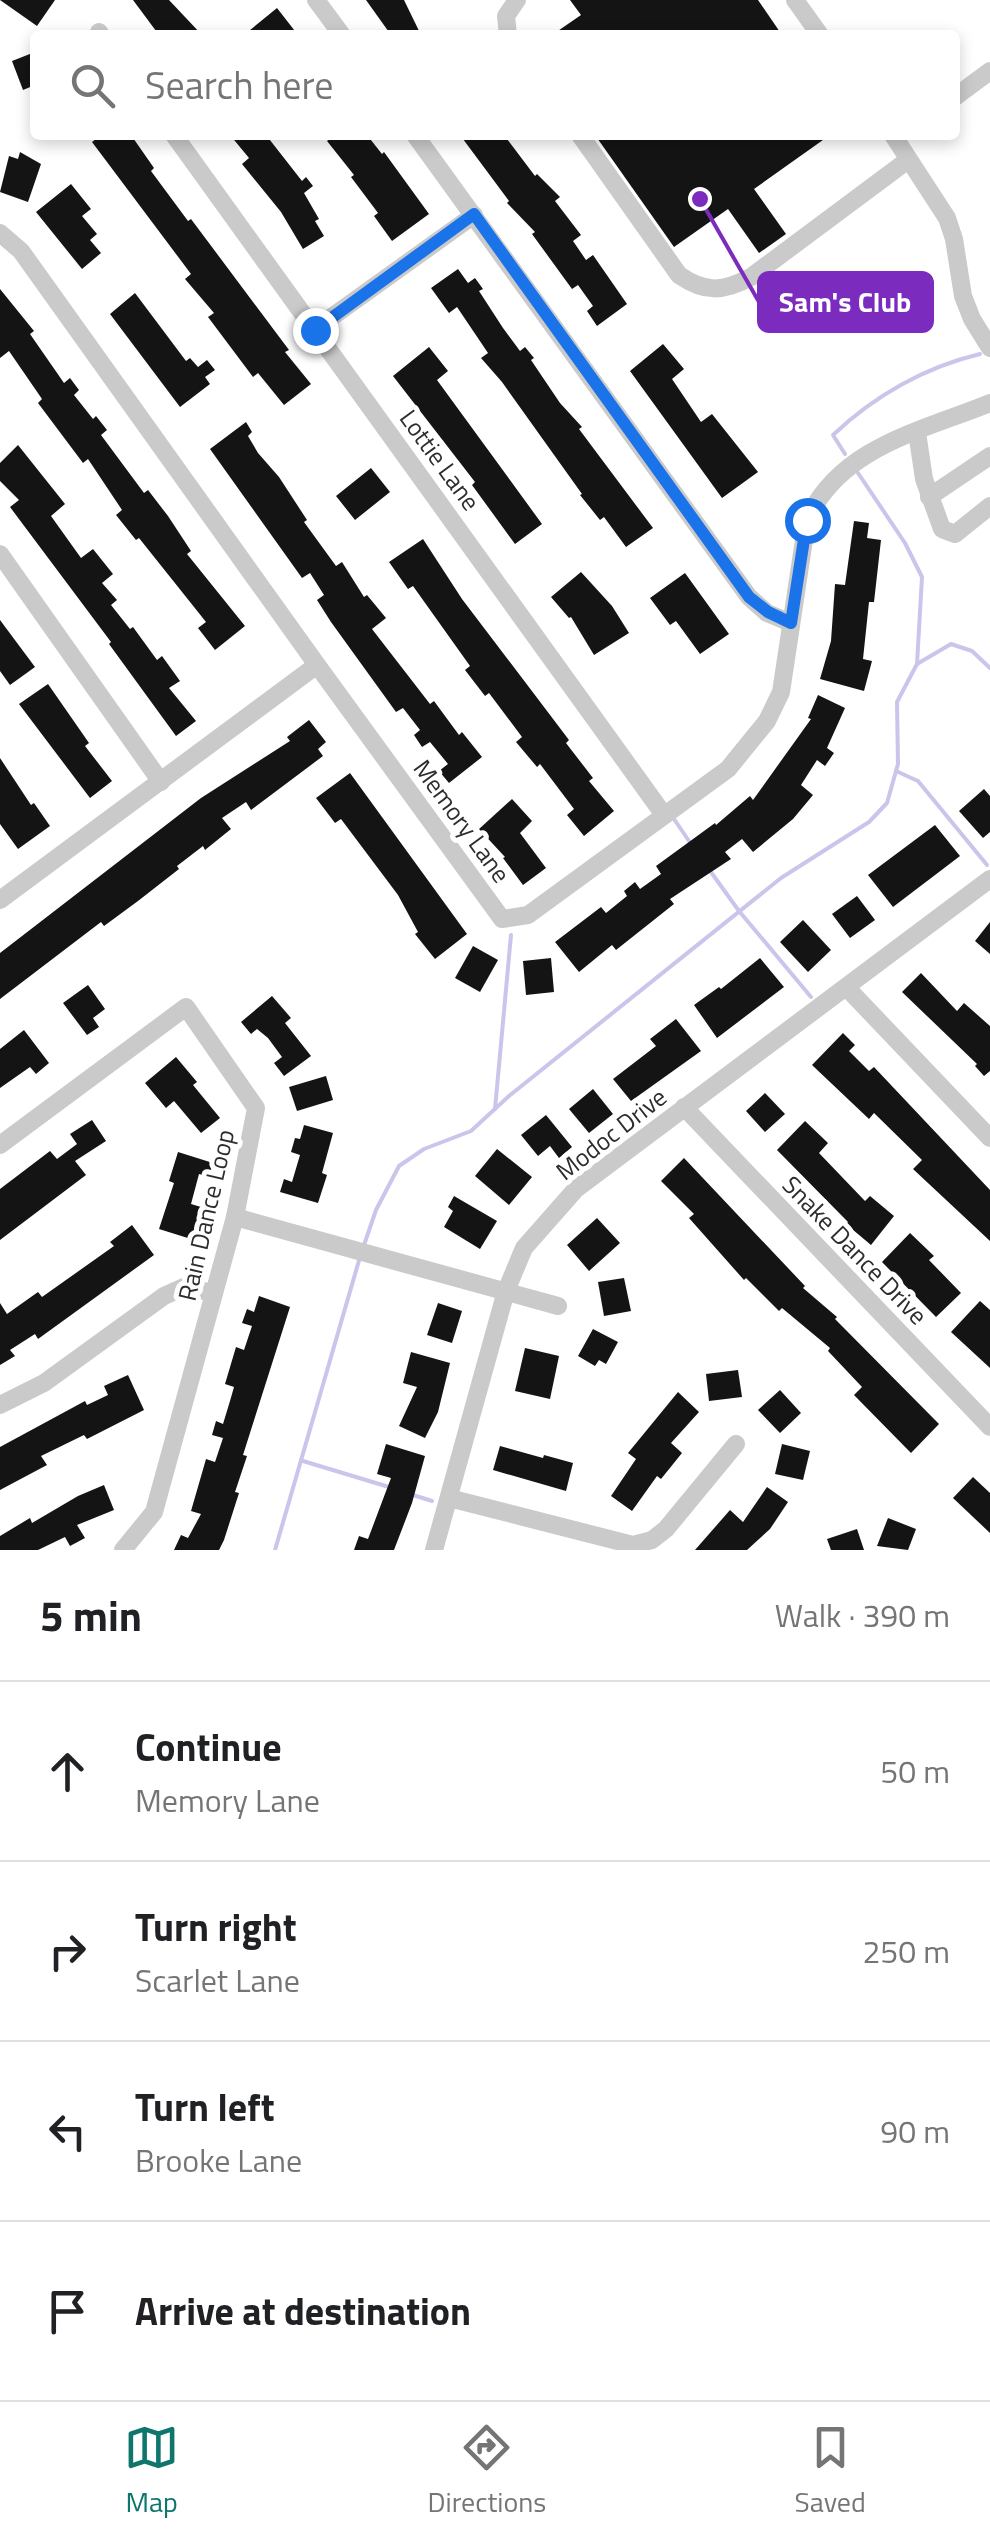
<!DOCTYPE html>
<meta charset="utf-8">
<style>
body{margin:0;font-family:"Titillium Web",sans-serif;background:#f2f2f2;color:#202124}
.stop{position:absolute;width:30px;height:30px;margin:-22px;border:8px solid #1a73e8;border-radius:50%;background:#fff}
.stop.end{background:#1a73e8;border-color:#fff;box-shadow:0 2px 10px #0008}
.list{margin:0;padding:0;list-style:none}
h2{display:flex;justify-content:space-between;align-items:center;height:130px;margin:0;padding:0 40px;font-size:42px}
h2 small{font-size:32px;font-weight:400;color:#757577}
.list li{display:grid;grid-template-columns:65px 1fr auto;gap:30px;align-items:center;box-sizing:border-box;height:180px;padding:0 40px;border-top:2px solid #e0e0e0}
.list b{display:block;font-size:38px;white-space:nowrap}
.list p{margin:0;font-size:32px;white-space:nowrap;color:#757577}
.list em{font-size:32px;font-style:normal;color:#757577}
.icon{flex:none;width:55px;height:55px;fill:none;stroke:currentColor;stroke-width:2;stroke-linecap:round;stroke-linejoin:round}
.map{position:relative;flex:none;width:990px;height:1550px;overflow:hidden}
.search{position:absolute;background:#fff;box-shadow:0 5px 15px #0003;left:30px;right:30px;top:30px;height:110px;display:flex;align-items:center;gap:25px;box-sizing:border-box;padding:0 35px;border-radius:10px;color:#757577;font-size:38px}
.sheet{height:850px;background:#fff}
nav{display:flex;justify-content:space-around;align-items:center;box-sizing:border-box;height:140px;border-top:2px solid #e0e0e0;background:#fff;font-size:28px;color:#757577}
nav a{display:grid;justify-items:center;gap:5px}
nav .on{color:#0f766e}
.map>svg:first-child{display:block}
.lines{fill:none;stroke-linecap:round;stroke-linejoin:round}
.stream{stroke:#cac5eb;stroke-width:4}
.building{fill:#141414}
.minor{stroke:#cacaca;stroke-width:18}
.route{stroke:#1a73e8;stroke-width:12}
.labels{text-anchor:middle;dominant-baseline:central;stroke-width:10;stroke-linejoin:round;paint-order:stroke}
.street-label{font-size:25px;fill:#2d2d2d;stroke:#fff}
.leader{fill:none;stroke:#7b2cbf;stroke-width:4}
.callout-dot{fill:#7b2cbf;stroke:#fff;stroke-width:4}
.callout{fill:#7b2cbf;stroke:#7b2cbf;stroke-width:4}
.callout-label{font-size:28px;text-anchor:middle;font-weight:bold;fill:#fff}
</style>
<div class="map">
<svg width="990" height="1550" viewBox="0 0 990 1550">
<rect width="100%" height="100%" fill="#fff"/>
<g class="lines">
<g class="stream">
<path d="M845,454l-12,-19c41,-39 92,-68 147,-81"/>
<polyline points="917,664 951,644 972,651 990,668"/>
<polyline points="896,771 918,781 987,865"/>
<polyline points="674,819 691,844"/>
<polyline points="708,868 739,911 811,997"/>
<polyline points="495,1109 511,935"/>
<polyline points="363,1248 376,1210 399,1166 424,1149 471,1131 509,1096 781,878 869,822 887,803 898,764 897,702 917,664 922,577 905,543 858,473"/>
<polyline points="303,1461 389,1487"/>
<polyline points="413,1495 432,1501"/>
<polyline points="275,1550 360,1257"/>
</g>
</g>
<g class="building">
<polygon points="0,0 55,0 37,26"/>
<polygon points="133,0 169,0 202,35 159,35"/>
<polygon points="366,0 404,0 421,35 391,35"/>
<polygon points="570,0 758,0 782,35 552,35 581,15"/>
<polygon points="277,8 298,35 244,35"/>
<polygon points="35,52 35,85 23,90 12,61"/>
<polygon points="101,135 131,135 154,168 151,171 188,221 191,219 289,350 285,352 311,384 284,405 258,373 253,377 208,317 214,313 185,279 191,274 92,142"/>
<polygon points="230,135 266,135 302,181 306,177 313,186 304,193 319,219 315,221 324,236 303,249 281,212 242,164 249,158"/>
<polygon points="334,135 367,135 382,154 384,152 429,214 392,241 374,216 378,213 351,177 354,175 327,141"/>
<polygon points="460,135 504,135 535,176 537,174 560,197 555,201 581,235 573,241 586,260 593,255 627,304 597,326 587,311 593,306 578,285 572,289 532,234 535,232 507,203 509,201"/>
<polygon points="595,135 830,135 754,189 786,234 759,253 728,209 674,247"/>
<polygon points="20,152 41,164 28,202 0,192 9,156 18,159"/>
<polygon points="71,184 91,209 82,216 97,234 90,240 101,253 82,269 36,212"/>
<polygon points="458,269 468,283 475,278 483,289 479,291 503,328 520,351 525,347 534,358 531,360 560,403 582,427 579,429 653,528 626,547 604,517 600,520 580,495 582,494 502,382 481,358 488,353 457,307 449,313 431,288"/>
<polygon points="0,289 34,331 30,334 64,383 70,378 79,390 74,395 93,419 96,416 107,430 101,435 144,493 148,490 168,516 191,551 187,554 245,626 215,650 198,628 206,622 139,538 136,540 116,515 122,510 88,459 83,463 38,403 42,399 9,351 0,358"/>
<polygon points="135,293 186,361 190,358 198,367 207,360 215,370 205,377 210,384 180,407 110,314"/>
<polygon points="663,344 684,369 672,379 701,422 712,414 758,472 722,498 630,371"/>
<polygon points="429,347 448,371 437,380 542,524 515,544 472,485 475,482 393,376"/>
<polygon points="246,422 252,432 248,436 258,453 279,477 307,520 304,522 336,566 342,562 364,597 367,595 386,618 372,629 430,704 434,701 459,735 462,732 482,757 449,783 439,771 448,764 430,742 422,747 414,735 420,730 403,708 396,712 331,622 317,600 324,595 310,573 302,578 210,449"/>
<polygon points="18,445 65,504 51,516 81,558 93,549 113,574 102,583 117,600 111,605 130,629 133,627 157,660 162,656 180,681 169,688 196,721 176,736 109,644 111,642 10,507 19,500 0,481 0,463"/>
<polygon points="371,468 390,492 355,520 336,496"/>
<polygon points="854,521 869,523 867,538 881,540 874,602 869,602 863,659 872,661 864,691 820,679 831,641 835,584 845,585"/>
<polygon points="423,539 462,599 569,740 566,743 593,778 589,781 614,811 584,836 567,815 574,809 540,764 537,767 516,742 522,737 489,693 485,696 465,670 470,666 413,586 408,589 389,562"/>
<polygon points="581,572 612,606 629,633 594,655 571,617 569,618 551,597"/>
<polygon points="685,573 729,634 700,654 676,621 670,625 650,598"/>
<polygon points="0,620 35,667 10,685 0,671"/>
<polygon points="48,684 89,743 85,746 112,781 90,798 19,704"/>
<polygon points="818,695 845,708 827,748 834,753 825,766 817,760 801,785 813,795 793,819 753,852 742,839 725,852 731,859 670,899 674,904 616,950 612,945 579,972 555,942 601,907 606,913 627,896 624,891 635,882 640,889 661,874 656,866 715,823 716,825 750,796 753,800 811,719 808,718"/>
<polygon points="309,720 326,742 318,749 323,756 251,810 246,802 222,818 231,829 205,850 203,846 177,866 179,869 138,901 104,926 101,922 0,999 0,953 201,798 290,741 287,737"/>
<polygon points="0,758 31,805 34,803 50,826 18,849 0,824"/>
<polygon points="350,773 467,934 435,959 415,934 418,932 398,895 341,819 335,823 316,798"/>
<polygon points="984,789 990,796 990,832 983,838 959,811"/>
<polygon points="512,799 532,821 520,833 546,868 523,885 503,858 505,857 479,829"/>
<polygon points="935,825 960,856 893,907 868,875"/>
<polygon points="857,896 875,920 850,938 832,914"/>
<polygon points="803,920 831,950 808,972 780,942"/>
<polygon points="990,922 990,954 975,941"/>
<polygon points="473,946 498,960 480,992 455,978"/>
<polygon points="551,958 554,992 526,995 523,961"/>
<polygon points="760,958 784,987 717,1038 694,1005 719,987 721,989"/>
<polygon points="921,973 957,1011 964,1003 990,1026 990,1071 984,1076 975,1066 977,1064 902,992"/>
<polygon points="88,985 105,1009 93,1018 99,1027 87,1035 63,1003"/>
<polygon points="272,996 291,1018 285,1023 311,1056 284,1076 274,1063 282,1057 268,1038 257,1029 251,1034 241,1022"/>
<polygon points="676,1019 701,1051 631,1101 613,1079 656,1046 650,1039"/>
<polygon points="24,1030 49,1063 36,1074 30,1067 0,1088 0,1049"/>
<polygon points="843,1033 855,1045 849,1051 869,1071 874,1067 990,1190 990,1241 913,1169 922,1160 874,1113 869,1119 812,1065"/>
<polygon points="176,1057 197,1082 193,1085 220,1118 201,1133 174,1101 166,1108 145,1083"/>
<polygon points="326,1076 333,1100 297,1111 289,1087"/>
<polygon points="593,1089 613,1114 589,1133 569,1109"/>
<polygon points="765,1093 785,1114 765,1132 746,1111"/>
<polygon points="546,1115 572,1147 559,1158 550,1146 538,1156 521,1135"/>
<polygon points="92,1120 106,1141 75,1161 86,1175 0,1240 0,1189 50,1151 57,1159 77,1144 70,1134"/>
<polygon points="805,1121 828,1143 819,1153 865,1201 870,1196 894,1216 871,1245 846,1224 848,1222 777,1150"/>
<polygon points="304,1125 333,1133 322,1173 327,1175 318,1203 280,1192 284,1179 292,1182 300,1155 291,1152 295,1138 300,1139"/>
<polygon points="497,1149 532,1177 509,1205 475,1176"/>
<polygon points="178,1152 213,1163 209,1177 199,1174 191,1204 201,1207 191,1239 159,1229 174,1183 169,1181"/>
<polygon points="684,1158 805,1286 803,1288 837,1317 835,1319 939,1424 911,1453 854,1395 862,1387 828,1351 830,1348 782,1308 779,1311 746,1278 744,1280 689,1218 694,1214 661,1181"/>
<polygon points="454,1196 497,1221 480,1249 444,1227 453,1211 448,1207"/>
<polygon points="597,1218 620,1243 589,1271 567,1245"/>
<polygon points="132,1225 154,1255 38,1339 35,1334 10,1350 15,1356 0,1365 0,1303 7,1314 38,1292 42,1297 114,1246 110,1242"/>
<polygon points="910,1233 934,1256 929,1260 961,1293 936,1317 882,1262"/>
<polygon points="624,1278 631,1311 604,1316 598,1282"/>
<polygon points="259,1296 290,1307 243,1455 247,1456 235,1492 239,1493 224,1540 219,1550 174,1550 181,1535 188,1538 201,1514 191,1511 202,1473 206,1459 215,1462 223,1438 212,1435 216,1421 223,1424 230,1401 234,1387 225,1384 236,1347 244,1350 252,1326 242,1323 247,1309 254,1312"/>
<polygon points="980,1301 990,1310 990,1368 951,1332"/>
<polygon points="438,1303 462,1311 452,1343 427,1335"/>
<polygon points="593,1329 618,1342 606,1364 599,1360 595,1366 578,1356"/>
<polygon points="525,1348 559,1356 550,1399 515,1391"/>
<polygon points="411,1352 450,1363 438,1412 425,1438 399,1426 417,1387 403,1383"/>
<polygon points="738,1370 742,1397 709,1401 706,1374"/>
<polygon points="128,1375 144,1410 87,1439 84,1435 41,1456 47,1465 0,1490 0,1447 85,1401 87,1405 108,1395 104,1386"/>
<polygon points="780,1390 801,1413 780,1433 758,1410"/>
<polygon points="678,1392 699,1412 671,1443 682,1453 661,1479 657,1476 632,1511 611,1496 636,1459 628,1453"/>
<polygon points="386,1444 425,1456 412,1503 394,1550 354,1550 359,1536 368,1539 391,1478 377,1474"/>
<polygon points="782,1444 810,1451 803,1480 775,1474"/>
<polygon points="500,1446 543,1458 544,1455 573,1463 566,1491 493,1470"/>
<polygon points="973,1477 990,1493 990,1533 953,1498"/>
<polygon points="104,1485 114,1510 77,1525 85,1538 70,1546 65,1537 38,1550 0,1550 0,1536 30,1518 32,1523 78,1496"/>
<polygon points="767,1487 788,1502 770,1529 747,1550 695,1550 730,1510 743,1522"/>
<polygon points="888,1518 916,1529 908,1550 877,1546"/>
<polygon points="857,1529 864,1550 831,1550 827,1539"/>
</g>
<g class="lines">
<g class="minor">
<polyline points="316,0 342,35"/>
<polyline points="795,0 820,35"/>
<polyline points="99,32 101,35"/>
<polyline points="508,35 506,16 517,0"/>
<polyline points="955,97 990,71"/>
<polyline points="174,135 664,815"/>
<polyline points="415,135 749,597 767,613 791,623"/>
<path d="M580,135l99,140c26,18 44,17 72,2l157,-117"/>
<polyline points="893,135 947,218 954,239 963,296 972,319 990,348"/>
<path d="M0,233l21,18 296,414 185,254 26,-4 200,-146 39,-48 14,-29 26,-172c33,-73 114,-89 183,-117"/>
<polyline points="315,329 474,215"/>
<polyline points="917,432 924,479 942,529 955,534 990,506"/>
<polyline points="929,497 990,456"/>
<polyline points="0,554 161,782"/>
<polyline points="0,900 317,665"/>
<polyline points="847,988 990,1138"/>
<polyline points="684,1107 990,1427"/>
<polyline points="0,1145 186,1007 256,1108 235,1217 154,1512 123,1550"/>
<polyline points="235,1217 558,1306"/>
<polyline points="0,1405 44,1383 164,1296 184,1287 214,1293"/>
<polyline points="449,1498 633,1545 652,1540 666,1529 736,1444"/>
<polyline points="434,1550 506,1291 524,1248 576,1189 990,879"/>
</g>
</g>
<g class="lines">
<polyline class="route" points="315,330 474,214 749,597 768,612 791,623 807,520"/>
</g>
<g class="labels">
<g class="street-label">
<text transform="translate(440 460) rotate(54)">Lottie Lane</text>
<text transform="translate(462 821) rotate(54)">Memory Lane</text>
<text transform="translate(611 1134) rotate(-38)">Modoc Drive</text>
<text transform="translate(206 1215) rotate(-77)">Rain Dance Loop</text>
<text transform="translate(855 1250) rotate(46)">Snake Dance Drive</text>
</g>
</g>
<path class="leader" d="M700 199L759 302"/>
<circle class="callout-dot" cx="700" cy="199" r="10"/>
<rect class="callout" x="759" y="273" width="173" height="58" rx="10"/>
<g class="callout-label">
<text x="845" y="312">Sam's Club</text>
</g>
</svg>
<div class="stop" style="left:807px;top:520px"></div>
<div class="stop end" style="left:315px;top:330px"></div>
<div class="search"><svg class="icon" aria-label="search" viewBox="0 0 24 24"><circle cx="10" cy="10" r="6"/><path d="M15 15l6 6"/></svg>Search here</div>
</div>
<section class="sheet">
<h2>5 min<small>Walk · 390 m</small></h2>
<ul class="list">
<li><svg class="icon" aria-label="ahead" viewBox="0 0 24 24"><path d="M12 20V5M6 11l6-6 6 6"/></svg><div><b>Continue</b><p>Memory Lane</p></div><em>50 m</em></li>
<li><svg class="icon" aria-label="right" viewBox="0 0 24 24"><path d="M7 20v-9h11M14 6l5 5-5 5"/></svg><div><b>Turn right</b><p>Scarlet Lane</p></div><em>250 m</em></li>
<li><svg class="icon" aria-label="left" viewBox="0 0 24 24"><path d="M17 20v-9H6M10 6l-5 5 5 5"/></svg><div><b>Turn left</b><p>Brooke Lane</p></div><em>90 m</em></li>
<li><svg class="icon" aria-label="arrive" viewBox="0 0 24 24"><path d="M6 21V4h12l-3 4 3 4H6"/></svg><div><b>Arrive at destination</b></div></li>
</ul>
</section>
<nav>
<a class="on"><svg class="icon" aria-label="map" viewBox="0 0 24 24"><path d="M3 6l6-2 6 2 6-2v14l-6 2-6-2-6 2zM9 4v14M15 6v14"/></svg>Map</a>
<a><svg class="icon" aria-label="directions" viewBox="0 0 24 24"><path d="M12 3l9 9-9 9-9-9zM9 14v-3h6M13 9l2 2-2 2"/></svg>Directions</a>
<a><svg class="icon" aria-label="saved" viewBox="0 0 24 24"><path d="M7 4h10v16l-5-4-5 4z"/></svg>Saved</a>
</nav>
